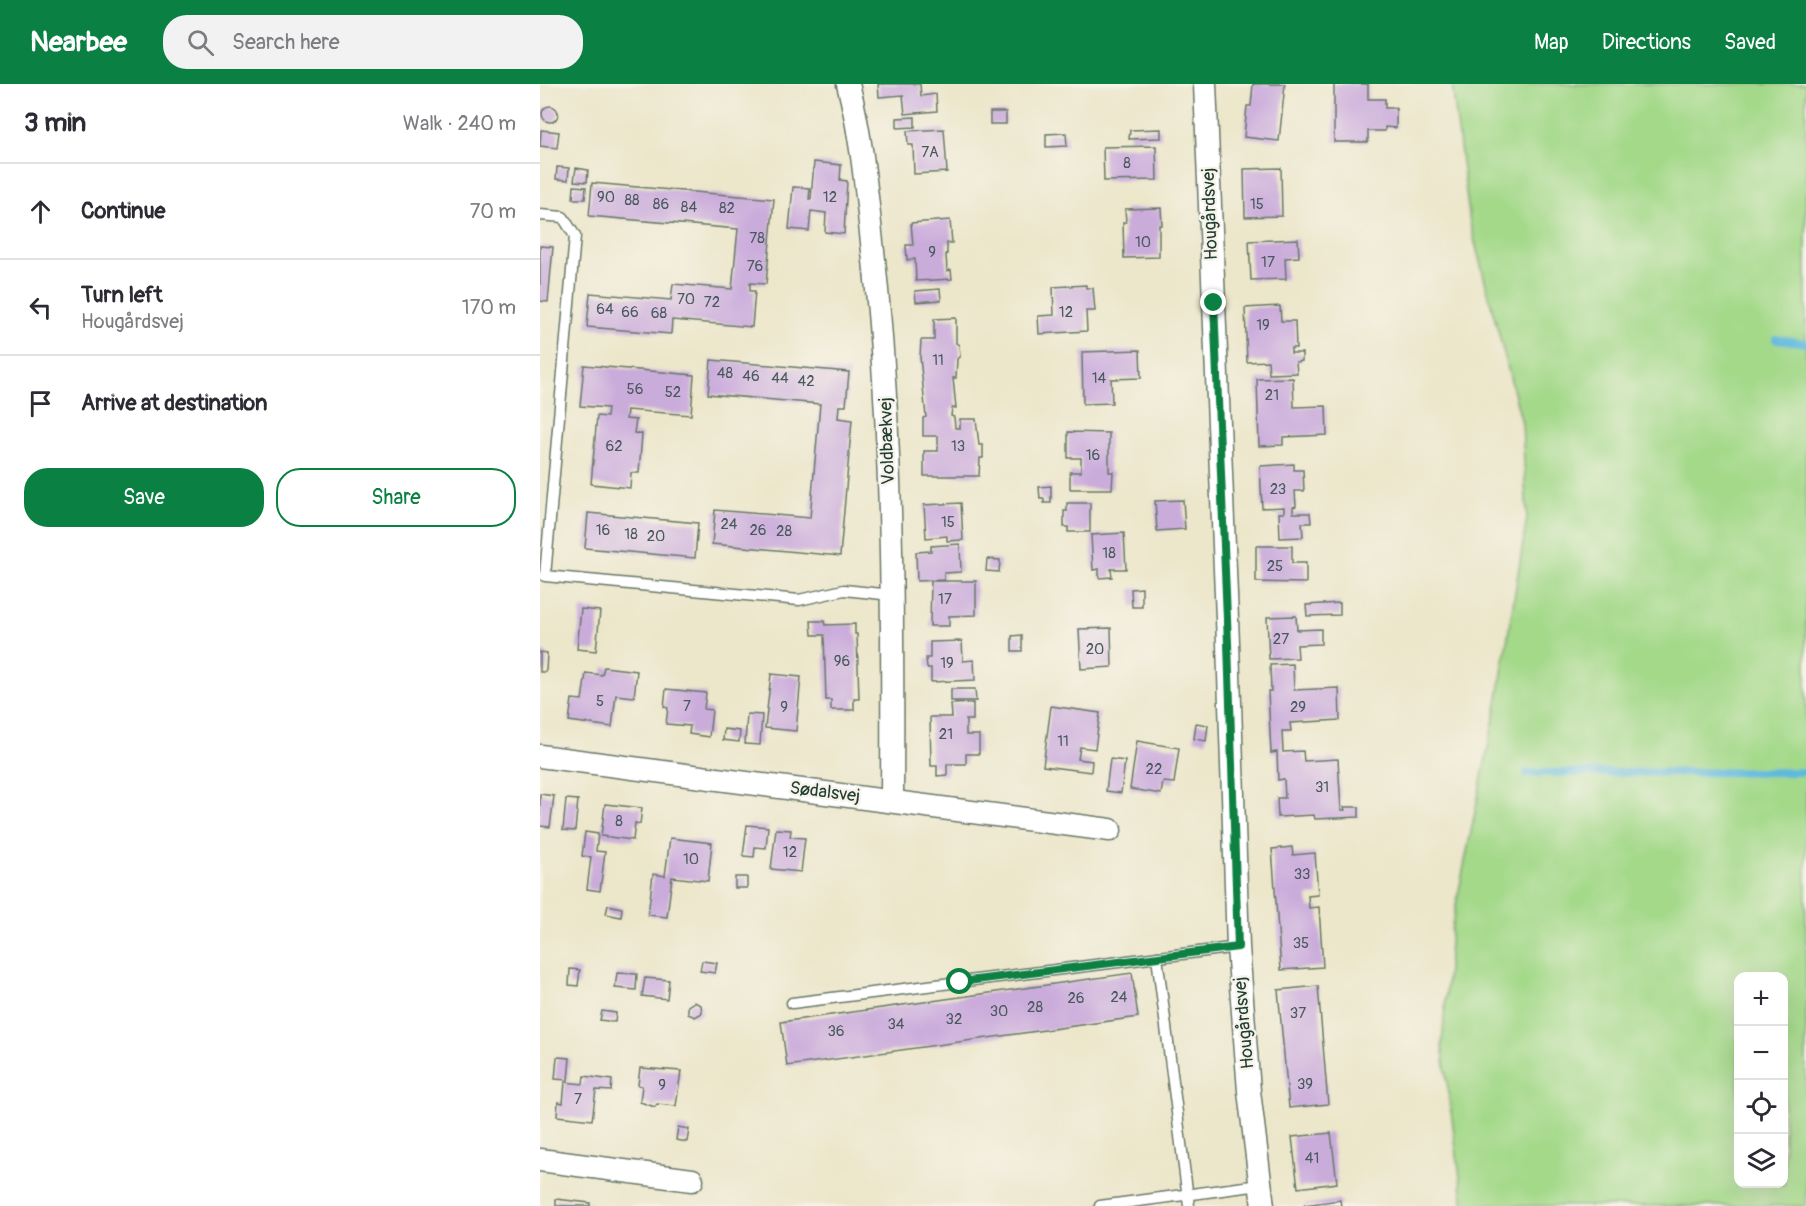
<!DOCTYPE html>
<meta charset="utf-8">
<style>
body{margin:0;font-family:Pangolin,sans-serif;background:#f2f2f3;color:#2b2b33}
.controls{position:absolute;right:18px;bottom:18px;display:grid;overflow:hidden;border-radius:12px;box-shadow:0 6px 24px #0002}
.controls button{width:54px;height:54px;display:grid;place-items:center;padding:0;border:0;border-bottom:2px solid #e1e1e2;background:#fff;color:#2b2b33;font:30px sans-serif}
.stop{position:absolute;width:18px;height:18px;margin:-14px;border:4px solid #0b8043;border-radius:50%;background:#fff}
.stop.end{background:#0b8043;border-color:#fff;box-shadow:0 2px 6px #0008}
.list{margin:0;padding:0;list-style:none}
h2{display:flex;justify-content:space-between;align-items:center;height:78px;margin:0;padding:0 24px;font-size:26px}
h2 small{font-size:20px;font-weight:400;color:#7c7c81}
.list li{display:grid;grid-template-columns:39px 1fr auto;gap:18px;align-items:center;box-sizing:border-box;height:96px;padding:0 24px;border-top:2px solid #e1e1e2}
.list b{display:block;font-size:22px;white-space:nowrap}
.list p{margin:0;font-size:20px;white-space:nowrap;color:#7c7c81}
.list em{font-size:20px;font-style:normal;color:#7c7c81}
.actions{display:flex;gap:12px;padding:18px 24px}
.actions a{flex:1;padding:14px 0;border:2px solid #0b8043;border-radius:24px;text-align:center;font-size:21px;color:#0b8043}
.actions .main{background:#0b8043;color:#fff}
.icon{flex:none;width:33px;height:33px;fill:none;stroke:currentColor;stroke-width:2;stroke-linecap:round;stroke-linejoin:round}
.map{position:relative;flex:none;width:1266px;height:1122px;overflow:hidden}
header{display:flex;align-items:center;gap:36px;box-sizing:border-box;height:84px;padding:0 30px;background:#0b8043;color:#fff}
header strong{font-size:28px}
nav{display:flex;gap:33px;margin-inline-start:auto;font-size:21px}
.search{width:420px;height:54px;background:#f2f2f3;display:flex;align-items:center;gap:15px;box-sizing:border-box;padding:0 21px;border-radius:24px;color:#7c7c81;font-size:22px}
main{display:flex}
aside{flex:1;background:#fff}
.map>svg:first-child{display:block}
.green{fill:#a4d98a;stroke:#628b5f;stroke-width:1.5;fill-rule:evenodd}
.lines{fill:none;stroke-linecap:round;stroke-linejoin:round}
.stream{stroke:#5fb9dd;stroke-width:8}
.building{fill:#caacdb}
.lane-casing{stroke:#677868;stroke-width:13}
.street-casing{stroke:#677868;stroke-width:25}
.lane{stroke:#fff;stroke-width:10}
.street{stroke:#fff;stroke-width:22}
.route{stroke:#0b8043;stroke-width:8}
.labels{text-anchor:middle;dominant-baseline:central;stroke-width:4.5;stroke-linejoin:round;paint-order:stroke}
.number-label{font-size:15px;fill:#4a595e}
.street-label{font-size:18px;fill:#1f3d34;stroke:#f7f3e8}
</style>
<header>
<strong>Nearbee</strong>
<div class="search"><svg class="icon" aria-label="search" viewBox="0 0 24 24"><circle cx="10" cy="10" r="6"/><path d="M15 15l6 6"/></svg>Search here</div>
<nav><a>Map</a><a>Directions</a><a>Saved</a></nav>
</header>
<main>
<aside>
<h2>3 min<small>Walk · 240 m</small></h2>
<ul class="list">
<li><svg class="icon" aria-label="ahead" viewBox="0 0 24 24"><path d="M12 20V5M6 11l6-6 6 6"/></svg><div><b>Continue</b></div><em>70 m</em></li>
<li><svg class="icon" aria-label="left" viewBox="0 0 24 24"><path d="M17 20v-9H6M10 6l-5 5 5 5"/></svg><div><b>Turn left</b><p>Hougårdsvej</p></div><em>170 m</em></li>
<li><svg class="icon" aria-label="arrive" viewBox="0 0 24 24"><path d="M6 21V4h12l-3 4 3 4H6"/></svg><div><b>Arrive at destination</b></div></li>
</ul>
<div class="actions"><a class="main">Save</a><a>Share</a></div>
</aside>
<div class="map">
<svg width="1266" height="1122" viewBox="0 0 1266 1122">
<rect width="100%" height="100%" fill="#f7f3e8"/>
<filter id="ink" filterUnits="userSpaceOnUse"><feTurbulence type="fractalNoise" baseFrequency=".0167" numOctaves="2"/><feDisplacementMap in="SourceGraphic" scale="12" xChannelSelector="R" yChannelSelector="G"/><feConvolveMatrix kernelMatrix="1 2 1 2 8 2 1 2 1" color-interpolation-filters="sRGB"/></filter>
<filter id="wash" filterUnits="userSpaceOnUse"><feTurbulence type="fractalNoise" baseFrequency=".008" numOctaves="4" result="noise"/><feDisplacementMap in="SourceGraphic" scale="24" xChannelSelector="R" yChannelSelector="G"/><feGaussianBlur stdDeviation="1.35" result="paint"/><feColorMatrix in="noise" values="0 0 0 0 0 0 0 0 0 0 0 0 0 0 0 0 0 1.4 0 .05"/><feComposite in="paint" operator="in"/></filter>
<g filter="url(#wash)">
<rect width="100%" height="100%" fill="#ece6ca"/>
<path class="green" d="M912,0h354v1122h-342l-22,-161 9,-115 46,-226 30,-186 -5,-95 -52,-200zM1198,892h46v208h-46z"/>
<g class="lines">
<g class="stream">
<polyline points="1236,255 1266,259"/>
<polyline points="987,689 1266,688"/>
</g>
</g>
<g id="blocks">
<g class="building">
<polygon points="338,0 380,0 381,12 396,10 397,27 365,30 363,11 339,13"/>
<polygon points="713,0 745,0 739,57 704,53 707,22 711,22"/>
<polygon points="794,0 828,0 828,15 845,15 845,24 856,24 856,44 845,43 845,47 828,47 828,58 794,58"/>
<circle cx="10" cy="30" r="8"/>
<rect x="450" y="28" width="16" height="12"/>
<polygon points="375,33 375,43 357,44 357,34"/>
<polygon points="404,45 407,88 374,90 373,61 368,61 367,47"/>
<polygon points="621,45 621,54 589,55 590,46"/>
<polygon points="1,46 19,48 17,64 0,62"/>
<polygon points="526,49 527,62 506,63 506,50"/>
<polygon points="616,62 617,96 564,97 563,63"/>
<polygon points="274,78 301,81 300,96 307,97 304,150 285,148 286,129 271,127 269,147 249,145 253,103 270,104 269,115 271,115"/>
<polygon points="17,83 29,84 28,96 16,95"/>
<polygon points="36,84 48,86 47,98 34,97"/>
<polygon points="741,84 742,132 705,133 704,85"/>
<polygon points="52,99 234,115 226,200 210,199 210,207 215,207 212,243 132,236 131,250 47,243 50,209 131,216 133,200 192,205 198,145 49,132"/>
<polygon points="34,102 46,103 45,115 33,115"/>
<polygon points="621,124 622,141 619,141 619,173 584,174 583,138 586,138 585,125"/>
<polygon points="410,136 412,159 407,159 407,170 406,170 407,187 411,186 412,195 376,197 375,175 367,176 366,161 373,161 371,139"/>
<polygon points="758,155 759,173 745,174 746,195 711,196 709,157"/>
<polygon points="0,162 13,163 8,218 0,217"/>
<polygon points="546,201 546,204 553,204 555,227 546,227 547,247 499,250 498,232 514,231 513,203"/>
<polygon points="400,205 401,216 376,218 375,207"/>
<polygon points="740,222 741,237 755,237 756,264 751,264 751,269 762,269 762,277 756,278 757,289 729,290 728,277 707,278 705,224"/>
<polygon points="416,234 416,259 419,261 420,272 417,275 416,294 413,294 416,324 412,324 411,332 414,333 415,344 420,344 420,335 436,335 439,361 443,361 443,374 440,374 439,392 384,392 384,367 398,367 398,352 383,352 383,334 386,333 380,273 381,256 394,256 394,235"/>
<polygon points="600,266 601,294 571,295 572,319 543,320 542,268"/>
<polygon points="171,276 309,288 306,322 299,322 298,334 312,336 300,472 172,460 175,426 270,434 280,320 168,310"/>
<polygon points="44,281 154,291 151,331 87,326 86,335 96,336 94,349 102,350 99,389 91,389 90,404 51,400 57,332 67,333 68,324 40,322"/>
<polygon points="753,294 754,323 786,322 787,351 743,353 743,361 719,362 717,295"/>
<polygon points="528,348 569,349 569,388 573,388 572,405 530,405 530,388 541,388 541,374 528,374"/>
<polygon points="754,380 754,386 763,386 764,407 755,407 756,422 753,423 753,429 770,429 771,439 762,439 763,453 740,454 739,429 744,429 744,423 722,424 720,382"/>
<polygon points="511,402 511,419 504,419 504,415 500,415 499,403"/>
<polygon points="643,416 645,445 617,447 615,417"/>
<polygon points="421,419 423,456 407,457 407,452 386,454 384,421"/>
<polygon points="527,419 550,419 550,448 528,448 528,443 524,443 524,427 527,427"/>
<polygon points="48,429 158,439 155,474 45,464"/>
<polygon points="584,449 586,485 571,485 572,493 559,494 559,485 553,486 551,451"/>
<polygon points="420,460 421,488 404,489 404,496 377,497 376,468 391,467 391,462"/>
<polygon points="716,462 752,462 752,479 766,479 766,499 716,498"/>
<polygon points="447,475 460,476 459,488 446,487"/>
<polygon points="391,497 436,497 436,531 409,532 409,542 390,542"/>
<polygon points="602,504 602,523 592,523 591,505"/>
<polygon points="800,519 800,531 767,532 766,521"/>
<polygon points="41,525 60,527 56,567 37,565"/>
<polygon points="756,532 757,546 781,545 781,560 757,561 758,574 729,575 727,533"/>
<polygon points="271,537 284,537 285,541 315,540 315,550 317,550 319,615 314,615 314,626 291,626 291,616 286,616 284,551 272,551"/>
<polygon points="571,544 572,583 541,585 539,545"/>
<polygon points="482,551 482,567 472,567 472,552"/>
<polygon points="422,557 423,577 434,576 435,596 391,598 391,584 387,584 386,574 390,574 390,558"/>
<polygon points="0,568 7,569 6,588 0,588"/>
<polygon points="753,580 754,606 799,604 800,636 750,639 751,647 742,647 743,668 763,667 764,677 798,675 801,726 805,726 804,723 819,723 819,733 775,735 774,731 738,733 737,714 745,714 744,695 738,696 737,668 731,669 728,607 731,607 730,581"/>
<polygon points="64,583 97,587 94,613 76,611 72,643 29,637 32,615 42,616 46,589 62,591"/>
<polygon points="231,590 261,593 256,647 225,644"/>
<polygon points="126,605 166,609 164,625 172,626 169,653 149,650 150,642 126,640 128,624 124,623"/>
<polygon points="411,605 435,605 436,617 411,617"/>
<polygon points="433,619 433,636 426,636 426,651 439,651 439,670 426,670 426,680 407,680 407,691 397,692 397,682 391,682 390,633 412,633 411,620"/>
<polygon points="511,622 560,629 555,665 540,663 538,675 552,677 551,688 503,682"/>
<polygon points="207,630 222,631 220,661 205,660"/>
<polygon points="656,639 668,641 666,657 654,655"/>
<polygon points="184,645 200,647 199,658 183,656"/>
<polygon points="597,657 639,664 634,699 623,698 621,710 590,705"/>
<polygon points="570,675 585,677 581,709 566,707"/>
<polygon points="0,710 14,712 10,743 0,742"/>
<polygon points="26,715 38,716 35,747 23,746"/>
<polygon points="65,720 102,724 100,740 95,739 93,756 61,752"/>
<polygon points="207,741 228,743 226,764 215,763 214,773 203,772"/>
<polygon points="236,745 251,746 250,753 265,754 261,788 231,785"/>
<polygon points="45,748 58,750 56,767 65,768 60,807 47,805 51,773 42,772"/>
<polygon points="130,754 172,759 168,797 132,793 127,833 108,831 113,790 125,792"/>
<polygon points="752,763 753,771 775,769 778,811 768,812 769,824 779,823 783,883 741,886 732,765"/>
<rect x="195" y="793" width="12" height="11"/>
<polygon points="68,821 82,824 81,833 66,830"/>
<polygon points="162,877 177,879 175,889 160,887"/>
<polygon points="30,885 40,886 38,902 29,901"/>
<polygon points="77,889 97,890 96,906 75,904"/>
<polygon points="592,889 598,933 247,982 241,938"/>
<polygon points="105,894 129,896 127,915 102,912"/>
<polygon points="778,902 788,1020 749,1024 738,906"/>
<polygon points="154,918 161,921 162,929 155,933 148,930 148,922"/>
<polygon points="62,927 76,929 75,938 60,936"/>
<polygon points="17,973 30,974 28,996 15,995"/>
<polygon points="100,984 141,987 136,1022 117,1020 115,1023 100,1018 102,1002 98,1001"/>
<polygon points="44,992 72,996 71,1007 56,1006 52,1036 17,1032 18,1018 23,1019 25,998 43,1000"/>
<polygon points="138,1043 149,1045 147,1058 136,1056"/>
<polygon points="791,1049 797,1099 758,1104 752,1053"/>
<polygon points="16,1115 50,1119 50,1122 16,1122"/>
<polygon points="800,1116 801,1122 764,1122 764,1121"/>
</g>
</g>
</g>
<g filter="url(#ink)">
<use href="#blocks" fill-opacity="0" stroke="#677868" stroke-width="1.5"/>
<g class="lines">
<g class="lane-casing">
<g id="lane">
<polyline points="0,131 23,133 35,152 5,492 259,516 304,506 352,511"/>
<polyline points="617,873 649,1122"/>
<polyline points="252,919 698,863"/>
<polyline points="560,1122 720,1101"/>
</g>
</g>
<g class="street-casing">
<g id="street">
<path d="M308,0c15,57 19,117 26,176 19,179 19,360 18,541"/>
<polyline points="665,0 688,559 698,863 709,1007 723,1122"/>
<polyline points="0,672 570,746"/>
<polyline points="0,1076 152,1096"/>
</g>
</g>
<use href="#lane" class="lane"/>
<use href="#street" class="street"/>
</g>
</g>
<g class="lines" filter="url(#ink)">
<polyline class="route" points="420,898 698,863 688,559 674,219"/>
</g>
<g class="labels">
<g class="number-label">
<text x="390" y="68">7A</text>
<text x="587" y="79">8</text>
<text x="66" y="113">90</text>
<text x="290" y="113">12</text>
<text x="92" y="116">88</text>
<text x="121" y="120">86</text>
<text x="717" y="120">15</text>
<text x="149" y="123">84</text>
<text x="187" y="124">82</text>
<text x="217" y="154">78</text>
<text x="603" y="158">10</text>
<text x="392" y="168">9</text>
<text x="728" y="178">17</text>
<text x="215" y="182">76</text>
<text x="146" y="215">70</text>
<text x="172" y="218">72</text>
<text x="65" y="225">64</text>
<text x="90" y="228">66</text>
<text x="526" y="228">12</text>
<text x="119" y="229">68</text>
<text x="723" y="241">19</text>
<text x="398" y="276">11</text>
<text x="185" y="289">48</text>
<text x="211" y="292">46</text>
<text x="240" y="294">44</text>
<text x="559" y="294">14</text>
<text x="266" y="297">42</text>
<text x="95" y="305">56</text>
<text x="133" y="308">52</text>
<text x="732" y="311">21</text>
<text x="74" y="362">62</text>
<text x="418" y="362">13</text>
<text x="553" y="371">16</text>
<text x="738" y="405">23</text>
<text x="408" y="438">15</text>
<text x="189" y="440">24</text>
<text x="63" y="446">16</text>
<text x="218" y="446">26</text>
<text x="244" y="447">28</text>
<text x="91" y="450">18</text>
<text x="116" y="452">20</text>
<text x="569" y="469">18</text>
<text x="735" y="482">25</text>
<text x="405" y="515">17</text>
<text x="741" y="555">27</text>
<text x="555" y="565">20</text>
<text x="302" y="577">96</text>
<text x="407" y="579">19</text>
<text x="60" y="617">5</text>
<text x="147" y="622">7</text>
<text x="244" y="623">9</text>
<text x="758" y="623">29</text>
<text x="406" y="650">21</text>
<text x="523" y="657">11</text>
<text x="614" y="685">22</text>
<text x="782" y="703">31</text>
<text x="79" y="737">8</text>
<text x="250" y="768">12</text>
<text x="151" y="775">10</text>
<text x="762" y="790">33</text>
<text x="761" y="859">35</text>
<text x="579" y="913">24</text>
<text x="536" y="914">26</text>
<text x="495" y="923">28</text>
<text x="459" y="927">30</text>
<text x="758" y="929">37</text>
<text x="414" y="935">32</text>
<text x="356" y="940">34</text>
<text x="296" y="947">36</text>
<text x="765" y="1000">39</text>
<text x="122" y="1001">9</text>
<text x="38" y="1015">7</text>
<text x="772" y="1074">41</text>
</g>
<g class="street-label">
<text transform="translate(670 130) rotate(-92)">Hougårdsvej</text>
<text transform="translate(347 357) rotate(-92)">Voldbækvej</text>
<text transform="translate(285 708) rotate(7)">Sødalsvej</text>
<text transform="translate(704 939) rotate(-95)">Hougårdsvej</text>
</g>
</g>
</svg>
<div class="controls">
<button>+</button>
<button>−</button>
<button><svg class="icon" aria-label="locate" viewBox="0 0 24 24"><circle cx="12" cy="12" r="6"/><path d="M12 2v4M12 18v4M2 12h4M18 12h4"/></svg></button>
<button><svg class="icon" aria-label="layers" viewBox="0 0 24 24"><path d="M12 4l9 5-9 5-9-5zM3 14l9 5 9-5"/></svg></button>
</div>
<div class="stop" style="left:420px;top:898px"></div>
<div class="stop end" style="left:674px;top:219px"></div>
</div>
</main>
